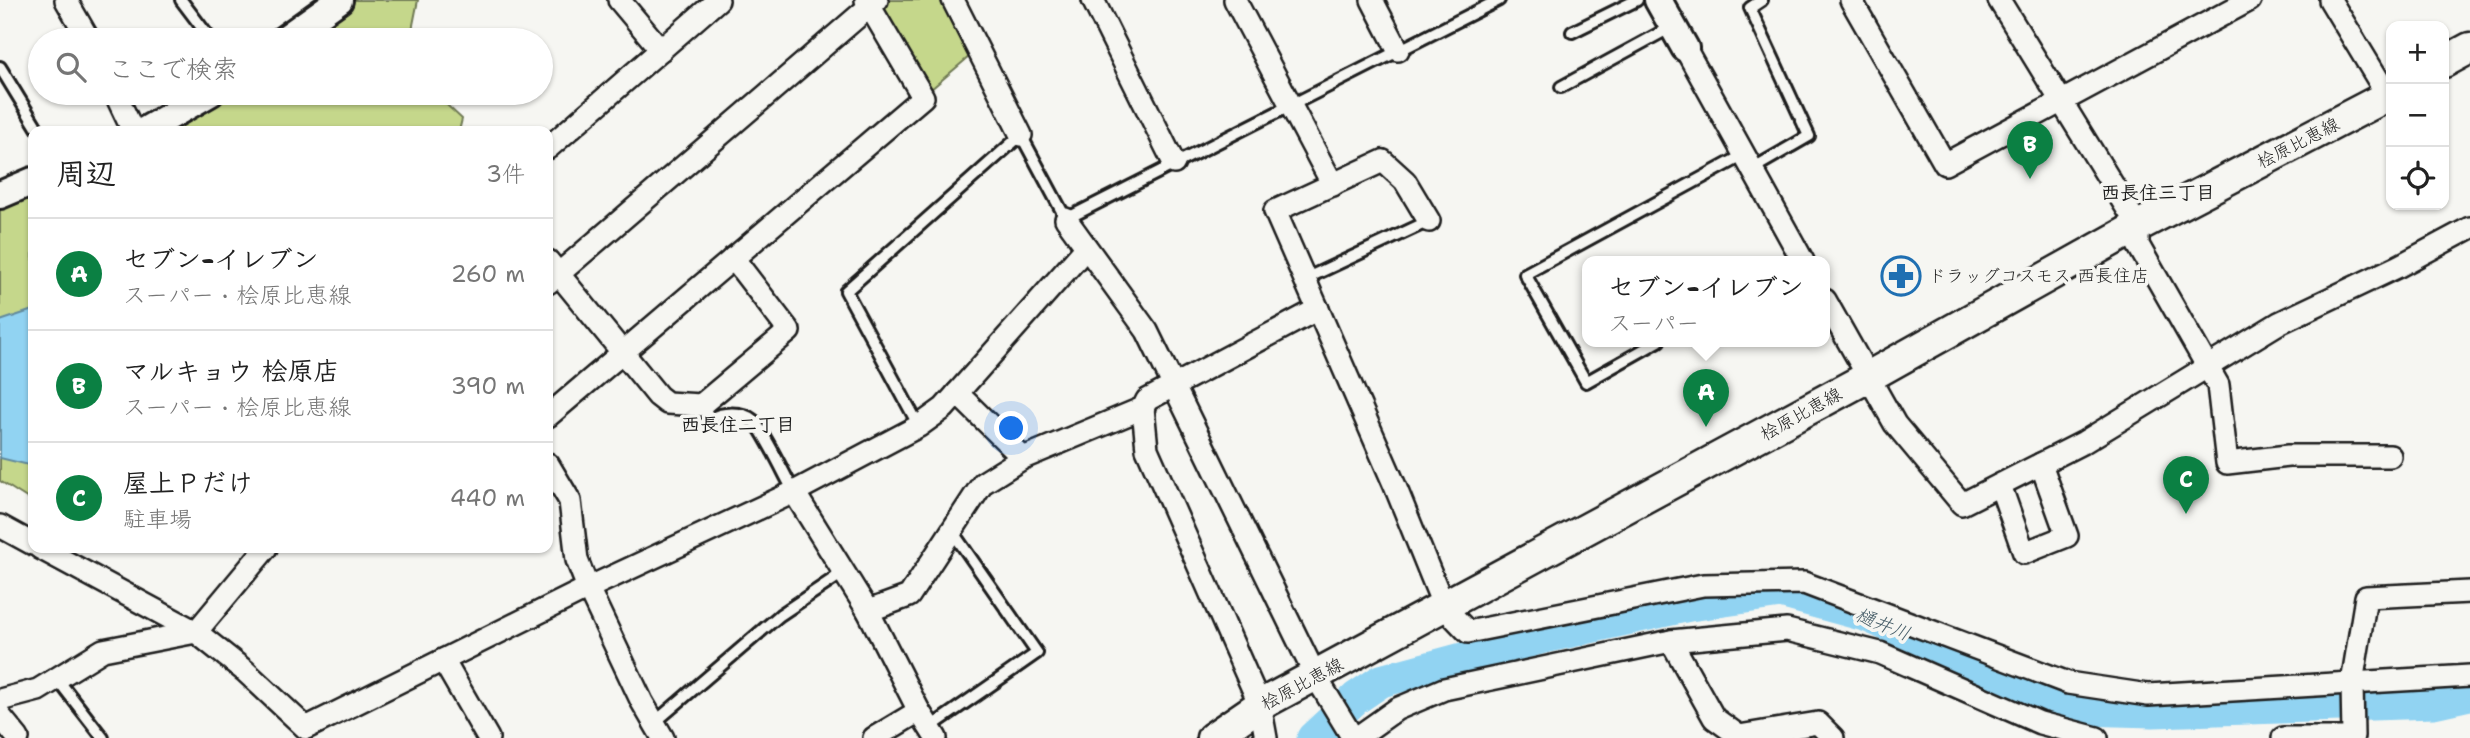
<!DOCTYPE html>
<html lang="ja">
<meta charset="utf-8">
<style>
body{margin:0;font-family:"Shantell Sans","Klee One",sans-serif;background:#f2f2f2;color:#222}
.controls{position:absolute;right:21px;top:21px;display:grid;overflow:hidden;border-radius:14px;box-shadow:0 2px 5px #0004}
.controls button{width:63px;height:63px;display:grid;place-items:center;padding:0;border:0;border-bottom:2px solid #e0e0e0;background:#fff;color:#222;font:35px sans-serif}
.you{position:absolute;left:1012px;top:429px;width:24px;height:24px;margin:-18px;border:5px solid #fff;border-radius:50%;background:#1a73e8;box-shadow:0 0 0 10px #1a73e833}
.badge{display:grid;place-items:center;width:46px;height:46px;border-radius:50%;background:#0b8043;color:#fff;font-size:23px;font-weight:700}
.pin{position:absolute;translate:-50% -58px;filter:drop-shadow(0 2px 4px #0008)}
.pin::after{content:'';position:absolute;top:37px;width:24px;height:21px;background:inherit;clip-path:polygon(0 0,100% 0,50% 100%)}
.popup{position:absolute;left:1582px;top:256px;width:248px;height:91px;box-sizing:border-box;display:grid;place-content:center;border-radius:14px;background:#fff;filter:drop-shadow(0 2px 5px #0005);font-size:23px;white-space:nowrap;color:#767676}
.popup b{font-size:26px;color:#222}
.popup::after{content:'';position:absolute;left:50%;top:100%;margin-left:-14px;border:14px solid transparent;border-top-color:#fff}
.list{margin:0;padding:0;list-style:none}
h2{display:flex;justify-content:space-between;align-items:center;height:91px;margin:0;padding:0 28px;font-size:30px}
h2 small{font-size:23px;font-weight:400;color:#767676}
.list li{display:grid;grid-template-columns:46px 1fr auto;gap:21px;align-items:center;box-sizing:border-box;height:112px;padding:0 28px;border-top:2px solid #e0e0e0}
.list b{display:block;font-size:26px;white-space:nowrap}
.list p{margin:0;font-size:23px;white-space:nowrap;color:#767676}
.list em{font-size:23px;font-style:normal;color:#767676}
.icon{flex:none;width:38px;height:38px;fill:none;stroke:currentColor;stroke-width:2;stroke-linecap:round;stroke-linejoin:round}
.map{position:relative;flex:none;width:2470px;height:738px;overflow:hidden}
.search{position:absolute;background:#fff;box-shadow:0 2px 5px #0004;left:28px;top:28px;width:525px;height:77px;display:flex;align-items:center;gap:18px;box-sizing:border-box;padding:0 24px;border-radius:38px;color:#767676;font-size:26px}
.panel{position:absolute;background:#fff;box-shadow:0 2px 5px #0004;left:28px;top:126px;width:525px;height:427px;border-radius:14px}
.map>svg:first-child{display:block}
.green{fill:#c5d78b;stroke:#707a54;stroke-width:2}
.water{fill:#91d3f2;stroke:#628a9c;stroke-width:2}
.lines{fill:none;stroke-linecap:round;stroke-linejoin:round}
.river{stroke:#91d3f2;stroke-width:33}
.service-casing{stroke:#1c1c1c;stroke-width:16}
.minor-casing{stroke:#1c1c1c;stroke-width:26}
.tertiary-casing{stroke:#1c1c1c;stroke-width:32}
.secondary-casing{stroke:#1c1c1c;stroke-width:35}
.service{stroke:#f6f6f2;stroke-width:10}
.minor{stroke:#f6f6f2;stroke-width:21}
.tertiary{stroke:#f6f6f2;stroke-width:26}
.secondary{stroke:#f6f6f2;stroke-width:30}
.labels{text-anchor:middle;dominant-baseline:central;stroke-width:7;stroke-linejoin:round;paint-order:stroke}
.street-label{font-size:18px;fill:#1c1c1c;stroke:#f6f6f2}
.poi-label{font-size:18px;fill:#1c1c1c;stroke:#f6f6f2;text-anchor:start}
.neighbourhood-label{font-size:19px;font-weight:bold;fill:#1c1c1c;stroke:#f6f6f2}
.water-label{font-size:19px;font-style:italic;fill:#455c67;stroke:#f6f6f2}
</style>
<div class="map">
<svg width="2470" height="738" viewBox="0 0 2470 738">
<rect width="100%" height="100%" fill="#f6f6f2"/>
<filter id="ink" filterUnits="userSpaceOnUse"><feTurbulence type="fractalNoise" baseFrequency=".0143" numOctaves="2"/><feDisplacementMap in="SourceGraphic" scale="14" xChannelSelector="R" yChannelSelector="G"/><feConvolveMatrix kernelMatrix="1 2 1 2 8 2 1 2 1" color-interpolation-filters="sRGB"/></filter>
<g filter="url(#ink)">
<g class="green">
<polygon points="339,0 418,0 410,40 283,40"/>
<polygon points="871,0 943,0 970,56 930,90"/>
<polygon points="210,93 434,93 462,119 459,131 144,131"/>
<polygon points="33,181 33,502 0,481 0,195"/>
</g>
<polygon class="water" points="33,310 33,466 0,458 0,321"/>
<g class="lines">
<polyline class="river" points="1313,738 1356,698 1381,681 1540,638 1690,605 1781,592 1865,615 2080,709 2153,711 2434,702 2470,694"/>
<g class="service-casing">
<g id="service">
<polyline points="181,0 209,37"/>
<polyline points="1572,32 1637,0"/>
<polyline points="0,67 39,131"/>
<polyline points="1561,87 1673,26"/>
<polyline points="1752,169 1809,136 1750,8 1762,0"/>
<polyline points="1305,279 1429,221"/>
<polyline points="1659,341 1586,382 1525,274 1744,155"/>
<path d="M701,405l10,14c10,-7 32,-8 42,1 11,11 32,56 41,72"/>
<polyline points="919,426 846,291 1021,135 1066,219 1499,0"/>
<polyline points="58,680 103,738"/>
<polyline points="654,723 780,615 844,572"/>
<polyline points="929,728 1037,653 952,531"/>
</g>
</g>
<g class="minor-casing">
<g id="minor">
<polyline points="66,0 89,40"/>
<polyline points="619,0 661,50"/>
<polyline points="953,0 1021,135"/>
<polyline points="1093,0 1174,163"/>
<polyline points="1235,0 1333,185"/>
<polyline points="1372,0 1398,50"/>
<polyline points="1851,0 1945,164 2250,0"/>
<polyline points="1999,0 2138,226 2138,245 2218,385 2227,463 2288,456 2390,456"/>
<polyline points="2330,0 2388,96"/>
<polyline points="1685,48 1803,261"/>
<polyline points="115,93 133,131"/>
<polyline points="548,148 718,0"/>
<polyline points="1066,219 1147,331 1316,677 1353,738"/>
<polyline points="1429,221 1405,181 1383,161 1275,211 1395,486 1444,607 1468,632 1703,585 1804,583 2068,683 2148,695 2470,676"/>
<polyline points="548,261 658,396 667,403 701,405 789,331 733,258"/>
<polyline points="548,283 877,0"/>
<polyline points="1825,300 1895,424 1962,504 2084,442 2279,323 2399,266 2470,228"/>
<polyline points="957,393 1023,458"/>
<polyline points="1143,408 1147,449 1260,705 1266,738"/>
<polyline points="548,416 923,97 866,0"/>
<polyline points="548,464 570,501 577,560 588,588 642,702 663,738"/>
<polyline points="2000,485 2024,553 2067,536 2041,464"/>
<polyline points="794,492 868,611 919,711 936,738"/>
<polyline points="0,526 33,544"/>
<polyline points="40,548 196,632 266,548"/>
<polyline points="868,611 909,596 983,483 1023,458 1143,408 1147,400 1318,309"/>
<polyline points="1671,641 1787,630 1880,653 2040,723 2097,738"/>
<polyline points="443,660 488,738"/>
<polyline points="0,700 38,690 103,650 196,632 245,671 306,728 588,588 794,492 919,426 944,408 1086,248"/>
<polyline points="0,716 18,738"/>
<polyline points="2353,736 2352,683 2366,597 2470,592"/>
<polyline points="874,738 919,711"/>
<polyline points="1356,738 1397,709 1444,689 1671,641 1714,718 1739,736 1818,723 1833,738"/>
<polyline points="2283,738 2352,738"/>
</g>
</g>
<g class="tertiary-casing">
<g id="tertiary">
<polyline points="1658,0 1685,48"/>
<polyline points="283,40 339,0"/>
<polyline points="144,131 210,93"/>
<polyline points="0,195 33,181"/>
</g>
</g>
<g class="secondary-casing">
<g id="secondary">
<polyline points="2444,62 2470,48"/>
<polyline points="1212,738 1260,705 1868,377 2138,226 2391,94"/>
</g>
</g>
<use href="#service" class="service"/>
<use href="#minor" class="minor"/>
<use href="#tertiary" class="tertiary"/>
<use href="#secondary" class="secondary"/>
</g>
</g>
<defs>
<g id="pharmacy-ring" transform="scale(2.0125)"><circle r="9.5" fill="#f6f6f2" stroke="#1f6fb2" stroke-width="1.5"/><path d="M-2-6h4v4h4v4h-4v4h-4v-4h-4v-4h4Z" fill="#1f6fb2"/></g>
</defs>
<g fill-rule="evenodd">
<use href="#pharmacy-ring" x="1901" y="276"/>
</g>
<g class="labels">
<g class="street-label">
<text transform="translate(2298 143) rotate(-27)">桧原比恵線</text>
<text transform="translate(1801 414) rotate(-29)">桧原比恵線</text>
<text transform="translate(1302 684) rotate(-28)">桧原比恵線</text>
</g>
<g class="poi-label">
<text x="1928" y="276">ドラッグコスモス 西長住店</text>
</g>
<g class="neighbourhood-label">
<text x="2158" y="192">西長住三丁目</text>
<text x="738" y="424">西長住二丁目</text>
</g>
<g class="water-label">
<text transform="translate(1883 624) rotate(22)">樋井川</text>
</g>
</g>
</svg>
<div class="controls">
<button>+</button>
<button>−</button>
<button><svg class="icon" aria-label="locate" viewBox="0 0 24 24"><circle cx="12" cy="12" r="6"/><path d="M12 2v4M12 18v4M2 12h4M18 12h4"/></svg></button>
</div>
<div class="you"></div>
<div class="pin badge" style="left:1706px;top:427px">A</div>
<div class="popup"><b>セブン-イレブン</b>スーパー</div>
<div class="pin badge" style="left:2030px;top:179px">B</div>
<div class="pin badge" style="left:2186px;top:514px">C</div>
<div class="search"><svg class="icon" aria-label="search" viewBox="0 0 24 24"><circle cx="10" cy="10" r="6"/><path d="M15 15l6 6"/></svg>ここで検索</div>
<section class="panel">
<h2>周辺<small>3件</small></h2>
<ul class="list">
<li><span class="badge">A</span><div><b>セブン-イレブン</b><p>スーパー · 桧原比恵線</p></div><em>260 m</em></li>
<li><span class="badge">B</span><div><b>マルキョウ 桧原店</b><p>スーパー · 桧原比恵線</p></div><em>390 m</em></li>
<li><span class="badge">C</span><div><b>屋上Ｐだけ</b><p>駐車場</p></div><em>440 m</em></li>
</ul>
</section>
</div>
